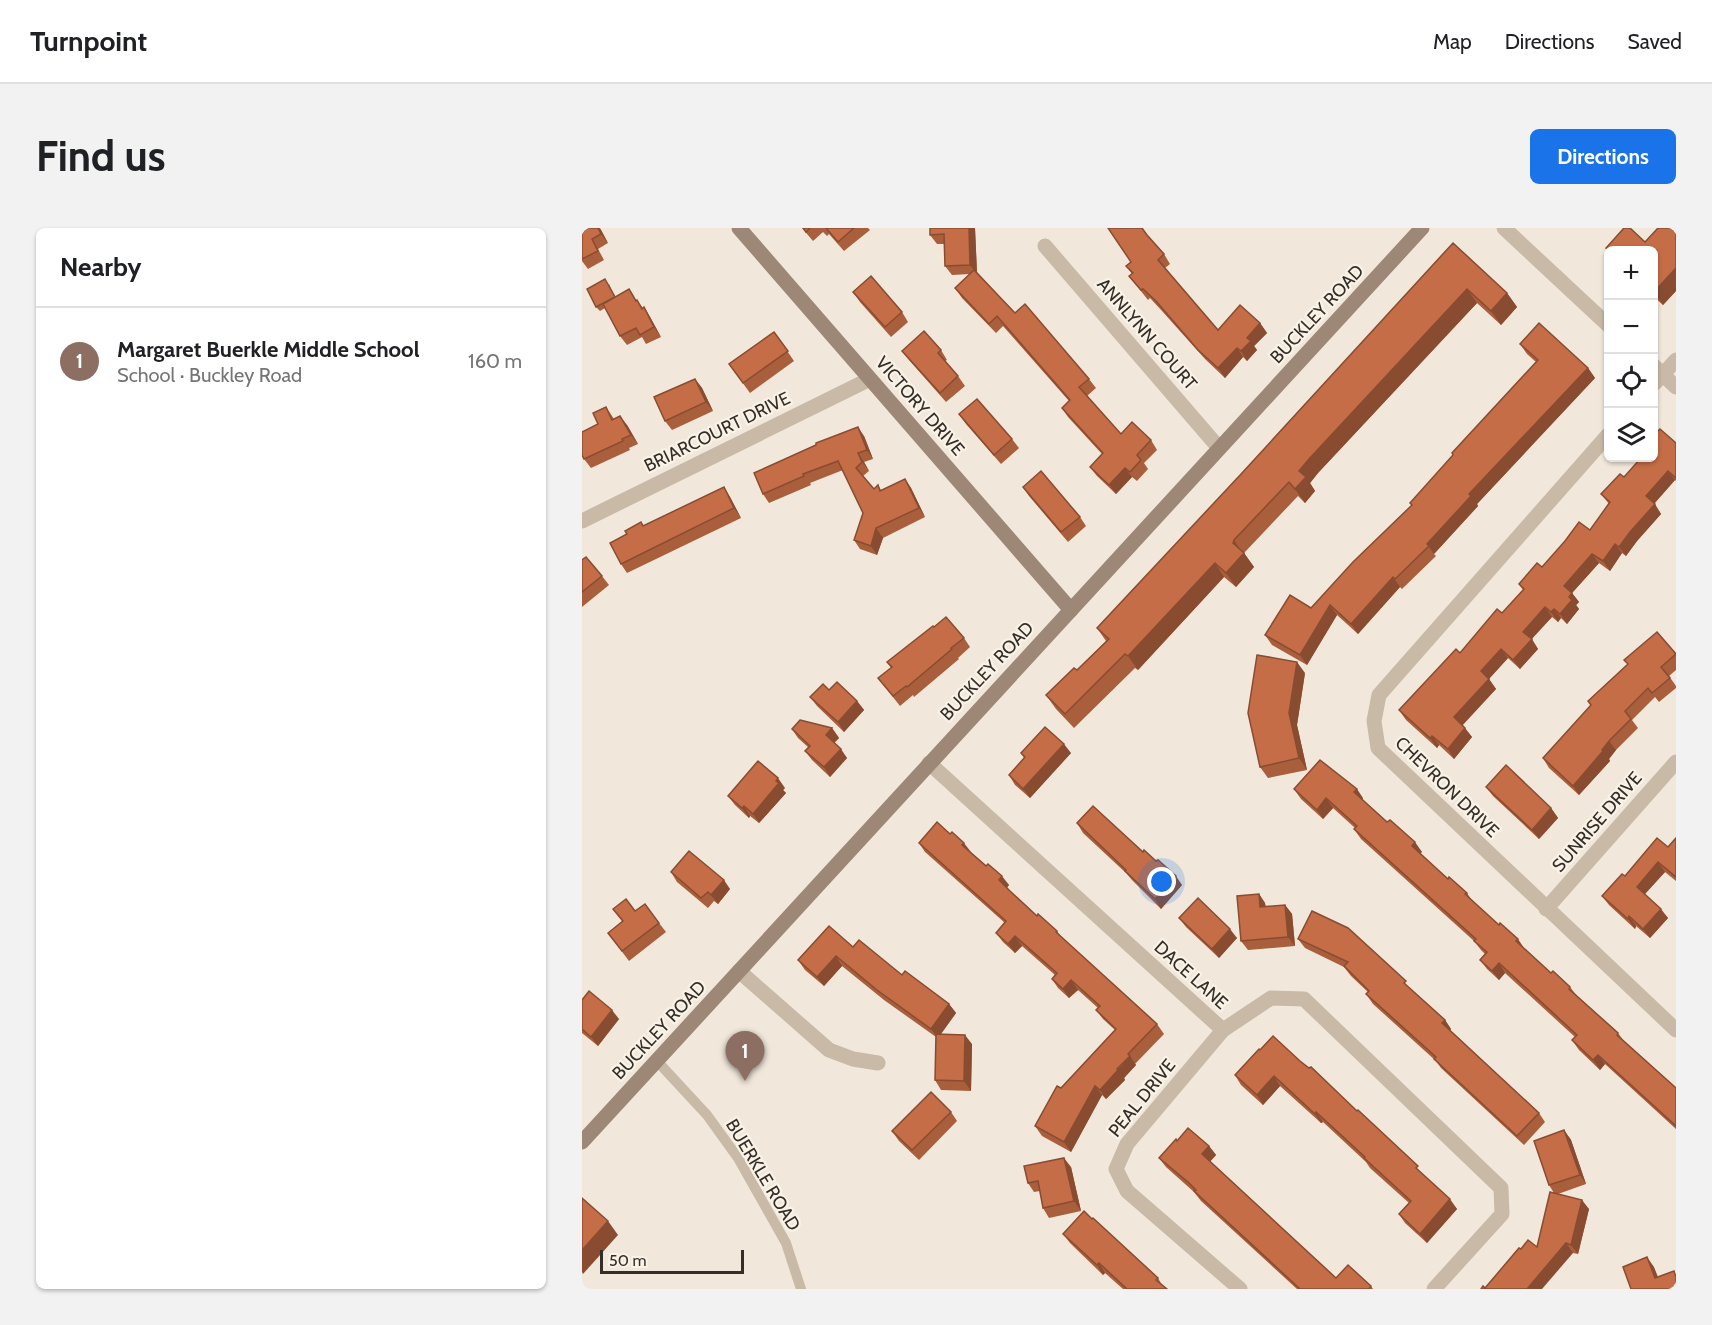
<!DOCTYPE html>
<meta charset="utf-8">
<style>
body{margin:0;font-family:Cabin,sans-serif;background:#f2f2f2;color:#202124}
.controls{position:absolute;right:18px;top:18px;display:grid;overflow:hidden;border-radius:9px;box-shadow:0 2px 4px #0004}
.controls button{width:54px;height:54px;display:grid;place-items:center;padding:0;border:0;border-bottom:2px solid #e0e0e0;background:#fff;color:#202124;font:30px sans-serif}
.scale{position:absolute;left:18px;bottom:15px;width:144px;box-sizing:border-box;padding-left:6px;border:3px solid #352d27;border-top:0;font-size:16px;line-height:21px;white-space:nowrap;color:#352d27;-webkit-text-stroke:4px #f9f2e7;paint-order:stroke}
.you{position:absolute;left:580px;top:654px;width:21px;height:21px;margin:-15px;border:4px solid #fff;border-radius:50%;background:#1a73e8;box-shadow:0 0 0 9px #1a73e833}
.badge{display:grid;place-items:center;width:39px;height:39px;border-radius:50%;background:#1a73e8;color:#fff;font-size:20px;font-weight:700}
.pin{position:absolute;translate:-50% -50px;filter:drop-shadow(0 2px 3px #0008)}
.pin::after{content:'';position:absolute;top:32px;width:21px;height:18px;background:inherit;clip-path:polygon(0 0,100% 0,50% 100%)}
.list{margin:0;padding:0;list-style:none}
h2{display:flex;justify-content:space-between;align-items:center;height:78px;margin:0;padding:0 24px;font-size:26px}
h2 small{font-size:20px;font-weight:400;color:#757577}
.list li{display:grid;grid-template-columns:39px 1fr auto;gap:18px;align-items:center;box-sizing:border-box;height:108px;padding:0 24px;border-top:2px solid #e0e0e0}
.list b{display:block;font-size:22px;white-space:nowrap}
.list p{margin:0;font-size:20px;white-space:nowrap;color:#757577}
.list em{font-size:20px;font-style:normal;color:#757577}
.icon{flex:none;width:33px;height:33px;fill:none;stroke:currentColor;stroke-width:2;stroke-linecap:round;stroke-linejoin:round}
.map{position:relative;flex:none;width:1094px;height:1061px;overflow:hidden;border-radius:9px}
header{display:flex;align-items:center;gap:36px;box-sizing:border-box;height:84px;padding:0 30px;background:#fff;border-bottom:2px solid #e0e0e0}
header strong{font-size:28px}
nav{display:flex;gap:33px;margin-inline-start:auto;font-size:21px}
.intro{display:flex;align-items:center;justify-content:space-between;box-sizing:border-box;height:144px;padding:0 36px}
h1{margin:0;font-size:42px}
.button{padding:15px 27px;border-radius:9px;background:#1a73e8;color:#fff;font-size:21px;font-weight:700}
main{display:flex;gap:36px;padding:0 36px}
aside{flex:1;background:#fff;border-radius:9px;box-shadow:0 2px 4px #0004}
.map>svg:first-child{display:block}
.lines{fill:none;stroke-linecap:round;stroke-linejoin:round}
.lane{stroke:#c9b9a7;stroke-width:10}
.street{stroke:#c9b9a7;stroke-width:15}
.secondary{stroke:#9d8878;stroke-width:15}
.wall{fill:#a95e3c}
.shaded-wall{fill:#894c31}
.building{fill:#c46d46;stroke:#894c31;stroke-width:1.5}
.labels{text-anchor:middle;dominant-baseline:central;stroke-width:4.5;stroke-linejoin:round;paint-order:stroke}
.street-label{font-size:18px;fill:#352d27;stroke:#f9f2e7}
</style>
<header>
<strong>Turnpoint</strong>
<nav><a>Map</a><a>Directions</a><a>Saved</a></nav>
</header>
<div class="intro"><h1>Find us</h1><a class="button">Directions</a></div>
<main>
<aside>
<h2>Nearby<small></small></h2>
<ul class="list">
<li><span class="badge" style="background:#8d6e63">1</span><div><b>Margaret Buerkle Middle School</b><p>School · Buckley Road</p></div><em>160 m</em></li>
</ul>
</aside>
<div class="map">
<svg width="1094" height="1061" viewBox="0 0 1094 1061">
<rect width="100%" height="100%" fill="#f1e8db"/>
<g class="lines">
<polyline class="lane" points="75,833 125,887 156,930 204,1015 219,1061"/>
<g class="street">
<polyline points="922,0 1026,97"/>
<polyline points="463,18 637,220"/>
<polyline points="1072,138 1094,159"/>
<polyline points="1072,156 1094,132"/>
<polyline points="1026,207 797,467 792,493 796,520 1094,802"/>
<polyline points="0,293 288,151"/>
<polyline points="347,535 641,802"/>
<polyline points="964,681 1094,534"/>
<polyline points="157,743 247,822 271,831 296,835"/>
<polyline points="658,1061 545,963 534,941 545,916 641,802 689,770 722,771 919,960 920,986 852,1061"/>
</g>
<g class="secondary">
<polyline points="157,0 489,382"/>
<polyline points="0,914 840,0"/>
</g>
</g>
<g class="wall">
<polygon points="0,0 18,0 26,15 16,21 22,32 6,41 0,33"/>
<polygon points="220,0 286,0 288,2 262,23 247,6 245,8 241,4 231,13"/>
<polygon points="393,0 395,44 433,85 507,151 514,160 505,168 539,206 569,212 575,222 562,235 566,241 555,253 550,249 534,266 515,248 508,239 520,226 486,189 480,180 487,173 421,98 414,105 380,70 373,60 388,46 370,47 363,38 362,16 355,16 348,7"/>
<polygon points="1042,0 1048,0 1063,14 1076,0 1094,0 1094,63 1081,77 1071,68 1071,22 1026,22 1026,24 1024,20"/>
<polygon points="566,8 582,26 588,36 583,40 636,102 678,95 685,105 672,118 675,122 665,133 661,129 643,150 623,131 580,83 568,70 566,72 547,48 550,46 544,38 549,34"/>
<polygon points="871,15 925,65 935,79 919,97 895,75 736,245 728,255 733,263 723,275 716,268 662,325 672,339 654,359 642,349 556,442 553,440 492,500 474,481 464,467 495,442 524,413 515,400 660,245"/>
<polygon points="27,56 33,69 55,72 61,80 62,79 68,89 79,109 64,116 60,109 45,117 38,108 23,80 18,83 14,79"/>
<polygon points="271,64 320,84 326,94 309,109 278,74"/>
<polygon points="192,104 212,133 168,165 147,136"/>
<polygon points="938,116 1006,140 1013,150 895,276 896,278 852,326 854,328 820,361 818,359 776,406 755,387 725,437 690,417 683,407 729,380 830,277 828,275 954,134 945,126"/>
<polygon points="359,122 365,132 363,133 376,148 383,158 364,174 327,132 320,123"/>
<polygon points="113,151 120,160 131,183 90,202 83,193"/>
<polygon points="24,179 32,191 45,197 56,216 47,220 48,222 9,240 2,231"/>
<polygon points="377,186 430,211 437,220 419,236 384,196"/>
<polygon points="282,208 291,231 282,234 287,243 281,248 292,261 296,257 299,262 323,251 329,260 343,289 301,310 295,327 278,321 272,312 281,285 261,242 228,255 229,257 187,275 181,266"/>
<polygon points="1094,215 1094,253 1093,252 1072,276 1079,286 1055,313 1044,328 1040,325 1028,343 1017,335 990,365 997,374 994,377 997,381 985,396 979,390 976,394 970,389 949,411 956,421 938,441 926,430 907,451 914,461 880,497 890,509 872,531 857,517 855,520 824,492 817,482 920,385 941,362 937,356 960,339 1008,302 1027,276 1019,266 1042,249"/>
<polygon points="142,259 148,269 159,290 45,345 39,336 45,306 59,294 62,298"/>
<polygon points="441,259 498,289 504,298 486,314 447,268"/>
<polygon points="0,332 20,348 27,357 0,379"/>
<polygon points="352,399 382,410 388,419 376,430 377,431 332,469 331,467 318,478 296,450 309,440 305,434"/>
<polygon points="1094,426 1094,442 1087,448 1094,458 1094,460 1077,474 1073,469 1050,492 1056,500 1034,522 1027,531 1028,533 997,567 967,540 961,530 1009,477 1006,473 1046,436 1042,432"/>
<polygon points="723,445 715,497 725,542 686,550 678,539"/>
<polygon points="228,469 275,473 282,482 262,504 235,478"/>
<polygon points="250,500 257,510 252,515 265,530 248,549 230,532 223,523 226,519 216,510 210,501"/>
<polygon points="439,525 489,525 448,570 433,557 427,547 442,530"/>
<polygon points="904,559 969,580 976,590 957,611 911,568"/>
<polygon points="203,560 201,562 204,565 177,595 168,588 167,590 153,577 146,568"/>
<polygon points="712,561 781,570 780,572 840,624 838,625 866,651 885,665 891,674 942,721 969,745 988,759 995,768 1036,805 1041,812 1094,860 1094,901 1023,836 1018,842 997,822 990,812 993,809 923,745 917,752 905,741 898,732 903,726 899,722 892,713 779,611 772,601 773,600 751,580 741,591 719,571"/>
<polygon points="495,595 561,624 600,657 579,681 550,652 544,645 501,605"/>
<polygon points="368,606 427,657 425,660 455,688 475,703 479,709 575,796 582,806 553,836 554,837 542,850 543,852 524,871 520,867 489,924 460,908 453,898 479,860 533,802 521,791 514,782 516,780 496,762 487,770 476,760 470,751 473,747 440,718 433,725 421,714 414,705 423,695 343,624 337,615"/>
<polygon points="1094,610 1094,653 1083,644 1063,666 1086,690 1068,710 1054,698 1053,701 1027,677 1020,668 1043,648 1086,619"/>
<polygon points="89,644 148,661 136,676 132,673 126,680 95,654"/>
<polygon points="677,666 683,675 684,679 703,677 710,686 713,718 666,722 659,713"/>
<polygon points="31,681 53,683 77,695 84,704 47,733 26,705 40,693"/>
<polygon points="597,690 655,710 637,730 604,699"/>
<polygon points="716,711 830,762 863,792 869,801 868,802 957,885 963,894 942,917 859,840 854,833 791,776 784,766 786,764 769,748 762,739 723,720"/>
<polygon points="271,719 367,776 374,785 359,806 390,816 389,863 359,862 353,852 354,809 302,772 260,738 242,758 223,742 216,732"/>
<polygon points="0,772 37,791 16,818 0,805"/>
<polygon points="677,821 842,947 875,981 845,1015 823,995 817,986 827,975 788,940 784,934 741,894 739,895 698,858 681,877 659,857 653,847"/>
<polygon points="369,884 375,893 337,932 317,913 310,903"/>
<polygon points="982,902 989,912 1004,956 976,966 1007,981 996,1026 991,1025 939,1021 955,1019 972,965 967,957"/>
<polygon points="595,913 627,918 634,927 628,933 754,1050 789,1058 791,1061 715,1061 619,973 612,964 584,939 577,930"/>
<polygon points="489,939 499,983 467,990 461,980 458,963 452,964 446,955"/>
<polygon points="481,1006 576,1050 580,1057 585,1061 541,1061 523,1045 521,1047 488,1015"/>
</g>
<g class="shaded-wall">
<polygon points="16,0 19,2 26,15 19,6"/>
<polygon points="387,0 393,0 395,46 388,37"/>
<polygon points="1094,40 1094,63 1081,77 1072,64"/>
<polygon points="885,61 895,75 736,245 728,255 733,263 723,275 713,261 717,243 727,231"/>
<polygon points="925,65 935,79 919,97 909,83"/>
<polygon points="62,79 68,89 79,109 72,99"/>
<polygon points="678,95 685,105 672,118 675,122 665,133 659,123 665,110"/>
<polygon points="655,120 661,129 643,150 636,140"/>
<polygon points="1006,140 1013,150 895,276 896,278 852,326 845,316 887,266"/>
<polygon points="113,151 120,160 131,183 124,174"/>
<polygon points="38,188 45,197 56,216 49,207"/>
<polygon points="276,199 282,208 291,231 285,222"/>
<polygon points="276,225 282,234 287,243 280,234"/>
<polygon points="543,240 550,249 534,266 527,257"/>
<polygon points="1086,243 1093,252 1070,278 1064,268"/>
<polygon points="323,251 329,260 343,289 337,280"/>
<polygon points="142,259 148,269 159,290 152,280"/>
<polygon points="1073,276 1079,286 1055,313 1044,328 1037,319 1048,304"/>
<polygon points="294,300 301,310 295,327 289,318"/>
<polygon points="652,312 661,326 662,325 672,339 654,359 644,345"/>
<polygon points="1033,316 1040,325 1028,343 1021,333"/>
<polygon points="1010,326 1017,335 990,365 997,374 994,377 997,381 985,396 978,386 987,369 982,358"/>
<polygon points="633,335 642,349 556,442 546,428"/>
<polygon points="811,349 818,359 776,406 769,396"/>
<polygon points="748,377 755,387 725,437 718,427"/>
<polygon points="963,379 970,389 948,413 941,404"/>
<polygon points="972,381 979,390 976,394 969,384"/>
<polygon points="950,411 956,421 938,441 931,432"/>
<polygon points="919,421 926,430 905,453 899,443"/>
<polygon points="715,434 723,445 715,497 725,542 717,530 707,485"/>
<polygon points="907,451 914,461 879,499 872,489"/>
<polygon points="275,473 282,482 262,504 256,494"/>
<polygon points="250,500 257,510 250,517 244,507"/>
<polygon points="883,500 890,509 872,531 866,521"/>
<polygon points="850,508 857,517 855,520 848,510"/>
<polygon points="1027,513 1034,522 1027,531 1028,533 997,567 991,558"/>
<polygon points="482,516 489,525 448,570 441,561"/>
<polygon points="259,521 265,530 248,549 242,539"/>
<polygon points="196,550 203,560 201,562 204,565 177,595 171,586"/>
<polygon points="775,561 781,570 779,573 772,564"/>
<polygon points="744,570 751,580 741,591 735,582"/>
<polygon points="162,578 168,588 167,590 160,580"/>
<polygon points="969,580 976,590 957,611 950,602"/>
<polygon points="833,614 840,624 836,627 830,618"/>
<polygon points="382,615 389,624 380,617"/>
<polygon points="1076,634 1083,644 1061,668 1055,659"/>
<polygon points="420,648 427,657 423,661 417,652"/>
<polygon points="594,648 600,657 579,681 573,671"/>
<polygon points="142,652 148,661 136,676 129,667"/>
<polygon points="677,666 683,675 684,689 678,679"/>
<polygon points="703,677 710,686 713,718 706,709"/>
<polygon points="1079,681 1086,690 1068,710 1061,701"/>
<polygon points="1047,688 1054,698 1053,701 1046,691"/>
<polygon points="648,701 655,710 637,730 630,721"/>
<polygon points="433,708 440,718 433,725 426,716"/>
<polygon points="936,711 942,720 940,722 934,713"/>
<polygon points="254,728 260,738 242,758 235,749"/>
<polygon points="917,735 923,745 917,752 910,743"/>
<polygon points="489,752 496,762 487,770 481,761"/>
<polygon points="367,776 374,785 356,810 349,801"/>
<polygon points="30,782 37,791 16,818 9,809"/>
<polygon points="863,792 869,801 867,804 860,795"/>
<polygon points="383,807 390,816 389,863 382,853"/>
<polygon points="1016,827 1023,836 1018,842 1011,832"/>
<polygon points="548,828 554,837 542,850 543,852 524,871 518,862"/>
<polygon points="692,848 698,858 681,877 675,867"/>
<polygon points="513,858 520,867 489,924 482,914"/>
<polygon points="734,884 741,894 739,895 733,886"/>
<polygon points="982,902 989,912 1004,956 998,947"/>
<polygon points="627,918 634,927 627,935 620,926"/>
<polygon points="482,930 489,939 499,983 492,973"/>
<polygon points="868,971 875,981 845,1015 838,1006"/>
<polygon points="1000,972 1007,981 996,1026 989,1017"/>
<polygon points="26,993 36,1007 1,1046 0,1044 0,1022"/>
<polygon points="984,1015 991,1025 960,1061 945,1061"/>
<polygon points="1065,1029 1072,1039 1080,1059 1073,1050"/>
<polygon points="517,1035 523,1045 521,1047 515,1037"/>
</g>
<g class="building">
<polygon points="0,0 16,0 19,6 10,11 16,23 0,31"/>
<polygon points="221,0 228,0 224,4"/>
<polygon points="244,0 272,0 256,14"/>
<polygon points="348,0 387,0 388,37 363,38 362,6 348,7"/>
<polygon points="526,0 560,0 565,7 582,26 576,32 636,102 658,77 678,95 665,110 669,113 659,123 655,120 636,140 616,122 574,73 561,61 559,62 547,48 551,45 544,38 549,34"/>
<polygon points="1042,0 1048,0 1063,14 1076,0 1094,0 1094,40 1072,64 1071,63 1071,22 1027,22 1024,20"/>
<polygon points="871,15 925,65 909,83 885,61 727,231 717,243 724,249 713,261 707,254 652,312 651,315 662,325 644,345 633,335 546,428 543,426 483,486 464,467 492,440 495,442 527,411 515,400 660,245"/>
<polygon points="392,42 433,85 443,76 507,151 497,159 539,206 550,194 569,212 555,227 559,232 548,244 543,240 527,257 508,239 521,225 480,180 488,172 415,88 407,96 373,60"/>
<polygon points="289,48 320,84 303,99 271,64"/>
<polygon points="23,51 33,69 14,79 5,61"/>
<polygon points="47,61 54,73 55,72 60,81 62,79 72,99 58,107 54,100 38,108 21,76"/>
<polygon points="957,95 1006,140 887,266 889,268 845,316 847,318 813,351 811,349 769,396 748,377 718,427 683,407 708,367 729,380 771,334 830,277 828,275 871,227 870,225 956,132 938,116"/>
<polygon points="342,103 359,122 356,125 376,148 358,165 320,123"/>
<polygon points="192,104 206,123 161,155 147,136"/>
<polygon points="113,151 124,174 83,193 72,169"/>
<polygon points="395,171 430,211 412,227 377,186"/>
<polygon points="24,179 30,192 38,188 49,207 40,211 41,213 2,231 0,227 0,204 16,196 11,185"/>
<polygon points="276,199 285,222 276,225 280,234 274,240 292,261 296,257 298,263 323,251 337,280 294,300 289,318 272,312 281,285 256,233 221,246 222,248 181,266 172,245 234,217 234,215"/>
<polygon points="1078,201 1094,215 1094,250 1086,243 1064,268 1073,276 1048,304 1037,319 1033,316 1021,333 1010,326 982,358 990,365 987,369 990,372 978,386 972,381 969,384 963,379 941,404 950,411 931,432 919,421 899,443 907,451 872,489 883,500 866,521 850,508 848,510 817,482 874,421 878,425 915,381 920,385 942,361 937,356 955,335 960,339 983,313 997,294 1008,302 1028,274 1019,266 1038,246 1042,249 1059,230 1071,230 1071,208"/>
<polygon points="459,243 498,289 479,304 441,259"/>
<polygon points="142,259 152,280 39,336 28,315 45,306 43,303 59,294 61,298"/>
<polygon points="4,329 20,348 0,364 0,332"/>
<polygon points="364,389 382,410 369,420 370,421 325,459 324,458 311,468 296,450 310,439 305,434 351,398 352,399"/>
<polygon points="1075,404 1094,426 1079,439 1088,450 1070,465 1066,460 1043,483 1049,491 1027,513 1020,522 1021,523 991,558 961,530 1009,477 1006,473 1046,436 1042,432"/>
<polygon points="675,427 715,434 707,485 717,530 678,539 666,485"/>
<polygon points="255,454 275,473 256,494 228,469 241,456 247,462"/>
<polygon points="218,492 250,500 244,507 259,521 242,539 223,523 228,518 210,501"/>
<polygon points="463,499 482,516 441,561 427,547 443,529 439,525"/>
<polygon points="738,532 775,561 772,564 805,594 808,592 833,614 830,618 866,651 867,649 885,665 883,666 917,697 918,695 936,711 934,713 969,745 971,743 988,759 987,761 1036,805 1035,807 1094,860 1094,898 1016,827 1011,832 990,812 995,807 917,735 910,743 898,732 905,724 892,713 894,711 772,601 775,598 744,570 735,582 712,561"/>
<polygon points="176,533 196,550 194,553 197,555 171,586 162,578 160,580 146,568"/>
<polygon points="924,537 969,580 950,602 904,559"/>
<polygon points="511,578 561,624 562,622 574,633 576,632 594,648 573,671 543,643 544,642 495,595"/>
<polygon points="355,594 368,606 370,604 382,615 380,617 404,638 406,636 420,648 417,652 428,663 455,688 456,686 475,703 474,704 575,796 546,826 548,828 535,841 536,842 518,862 513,858 482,914 453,898 475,858 479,860 534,801 514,782 518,778 489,752 481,761 470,751 475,745 433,708 426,716 414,705 424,693 337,615"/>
<polygon points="1075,610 1086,619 1094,610 1094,649 1076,634 1055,659 1079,681 1061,701 1047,688 1046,691 1020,668 1040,646 1043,648"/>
<polygon points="107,623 142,652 129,667 126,664 119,670 89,644"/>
<polygon points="677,666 678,679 703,677 706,709 659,713 655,668"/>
<polygon points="616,670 648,701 630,721 597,690"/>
<polygon points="44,671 53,683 63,676 77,695 40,723 26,705 41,693 31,681"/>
<polygon points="730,683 766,700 824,753 822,755 863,792 860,795 957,885 935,908 852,831 854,829 784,766 787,763 762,738 766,734 716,711"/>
<polygon points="247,698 271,719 277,712 320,747 323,743 367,776 349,801 295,762 254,728 235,749 216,732"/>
<polygon points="7,763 30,782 9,809 0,801 0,772"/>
<polygon points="354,806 383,807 382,853 353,852"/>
<polygon points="691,808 718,833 727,840 729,839 775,883 776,882 836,938 834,940 868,971 838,1006 817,986 829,973 782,930 783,929 734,884 733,886 692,848 675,867 653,847 677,821 678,822"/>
<polygon points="349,864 369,884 330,922 310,903"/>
<polygon points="606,900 627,918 620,926 754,1050 766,1037 789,1058 787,1061 718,1061 612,963 614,962 606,954 577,930 594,911 595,913"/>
<polygon points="982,902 998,947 967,957 952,913"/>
<polygon points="482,930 492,973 461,980 456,953 446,955 442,938"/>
<polygon points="968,964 1000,972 989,1017 984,1015 945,1061 899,1061 901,1058 903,1060 937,1020 939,1021 946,1012 955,1019"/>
<polygon points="0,970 26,993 0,1022"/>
<polygon points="502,983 510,991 511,990 576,1050 574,1052 585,1061 545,1061 517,1035 515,1037 481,1006"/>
<polygon points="1065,1029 1073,1050 1092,1043 1094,1049 1094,1061 1049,1061 1041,1039"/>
</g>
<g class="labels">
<g class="street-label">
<text transform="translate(735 86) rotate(-47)">BUCKLEY ROAD</text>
<text transform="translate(565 106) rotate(49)">ANNLYNN COURT</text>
<text transform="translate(338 178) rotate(49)">VICTORY DRIVE</text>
<text transform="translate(135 204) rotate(-26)">BRIARCOURT DRIVE</text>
<text transform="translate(405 443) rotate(-47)">BUCKLEY ROAD</text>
<text transform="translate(865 559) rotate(44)">CHEVRON DRIVE</text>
<text transform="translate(1015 594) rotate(-49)">SUNRISE DRIVE</text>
<text transform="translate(609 747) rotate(42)">DACE LANE</text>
<text transform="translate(77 802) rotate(-47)">BUCKLEY ROAD</text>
<text transform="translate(560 870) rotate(-51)">PEAL DRIVE</text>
<text transform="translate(181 947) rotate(59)">BUERKLE ROAD</text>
</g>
</g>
</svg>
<div class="controls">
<button>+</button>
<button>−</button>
<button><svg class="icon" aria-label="locate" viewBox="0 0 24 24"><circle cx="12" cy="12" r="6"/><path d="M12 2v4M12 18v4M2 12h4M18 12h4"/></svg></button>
<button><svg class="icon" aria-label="layers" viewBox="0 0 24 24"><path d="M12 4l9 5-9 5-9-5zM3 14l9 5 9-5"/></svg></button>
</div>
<div class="scale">50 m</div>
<div class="you"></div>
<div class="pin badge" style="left:163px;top:853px;background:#8d6e63">1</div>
</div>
</main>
